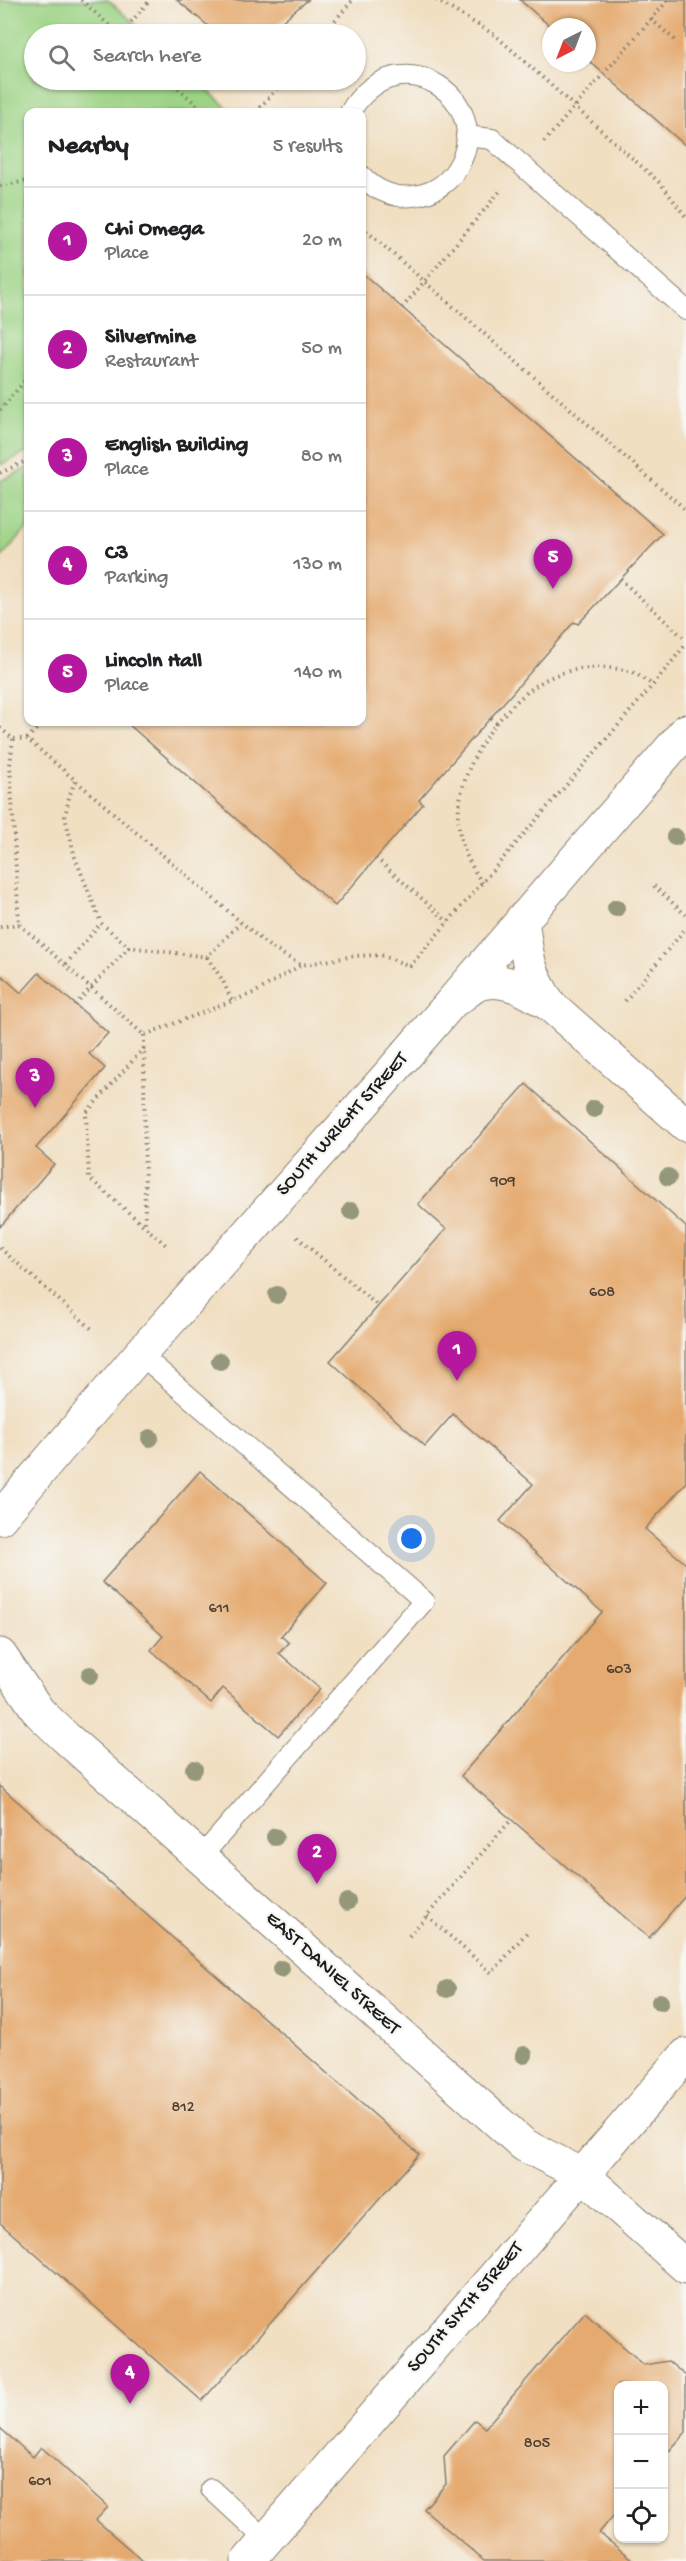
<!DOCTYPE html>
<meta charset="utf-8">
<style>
body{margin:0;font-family:"Gochi Hand",sans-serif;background:#f2f2f2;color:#202124}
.controls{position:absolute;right:18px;bottom:18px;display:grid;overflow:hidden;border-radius:12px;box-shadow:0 2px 4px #0004}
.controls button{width:54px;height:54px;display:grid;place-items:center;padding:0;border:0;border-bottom:2px solid #e0e0e0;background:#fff;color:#202124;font:30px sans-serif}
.compass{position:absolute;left:542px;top:18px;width:54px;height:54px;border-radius:50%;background:#fff;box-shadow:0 2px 4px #0004;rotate:222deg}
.you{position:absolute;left:412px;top:1539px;width:21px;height:21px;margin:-15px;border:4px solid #fff;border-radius:50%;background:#1a73e8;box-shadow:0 0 0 9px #1a73e833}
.badge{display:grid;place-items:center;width:39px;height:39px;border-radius:50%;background:#b5179e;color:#fff;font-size:20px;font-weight:700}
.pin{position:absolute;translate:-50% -50px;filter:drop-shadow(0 2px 3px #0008)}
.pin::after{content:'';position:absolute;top:32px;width:21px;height:18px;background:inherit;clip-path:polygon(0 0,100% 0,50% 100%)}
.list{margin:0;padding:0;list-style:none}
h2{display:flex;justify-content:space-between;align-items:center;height:78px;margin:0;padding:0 24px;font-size:26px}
h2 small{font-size:20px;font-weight:400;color:#757577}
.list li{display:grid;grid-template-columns:39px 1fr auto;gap:18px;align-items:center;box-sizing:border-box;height:108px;padding:0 24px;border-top:2px solid #e0e0e0}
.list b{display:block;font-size:22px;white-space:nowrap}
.list p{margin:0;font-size:20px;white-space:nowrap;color:#757577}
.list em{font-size:20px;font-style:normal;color:#757577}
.icon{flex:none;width:33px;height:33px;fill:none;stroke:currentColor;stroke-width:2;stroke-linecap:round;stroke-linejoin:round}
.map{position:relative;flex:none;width:686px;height:2561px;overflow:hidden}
.search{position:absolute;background:#fff;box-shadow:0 2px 4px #0004;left:24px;top:24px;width:342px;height:66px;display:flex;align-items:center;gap:15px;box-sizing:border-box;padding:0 21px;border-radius:33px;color:#757577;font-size:22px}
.panel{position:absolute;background:#fff;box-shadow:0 2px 4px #0004;left:24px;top:108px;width:342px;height:618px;border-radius:12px}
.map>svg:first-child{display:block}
.green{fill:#9cd384;stroke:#5c7850;stroke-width:1.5}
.building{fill:#e5aa6f}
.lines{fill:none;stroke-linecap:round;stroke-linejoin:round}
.lane-casing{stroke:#867e6f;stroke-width:22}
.street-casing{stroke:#867e6f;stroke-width:35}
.path{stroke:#867e6f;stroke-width:4;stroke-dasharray:1.5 4.5;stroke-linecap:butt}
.lane{stroke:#fff;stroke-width:20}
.street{stroke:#fff;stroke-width:33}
.tree{fill:#95977a}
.labels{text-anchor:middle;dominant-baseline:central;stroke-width:4.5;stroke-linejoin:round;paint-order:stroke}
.number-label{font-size:16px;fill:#4e4031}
.street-label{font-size:20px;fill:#1c1c1c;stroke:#f6f6f2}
</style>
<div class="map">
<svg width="686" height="2561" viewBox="0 0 686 2561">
<rect width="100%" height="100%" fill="#f6f6f2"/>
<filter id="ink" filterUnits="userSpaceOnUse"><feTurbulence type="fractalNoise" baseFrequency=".0167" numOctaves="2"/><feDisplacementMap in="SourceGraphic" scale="12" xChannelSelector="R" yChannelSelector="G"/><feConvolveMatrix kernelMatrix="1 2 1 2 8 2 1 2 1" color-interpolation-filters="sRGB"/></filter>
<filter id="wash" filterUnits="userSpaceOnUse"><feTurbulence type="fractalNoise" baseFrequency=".008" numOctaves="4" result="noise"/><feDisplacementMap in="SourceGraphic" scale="24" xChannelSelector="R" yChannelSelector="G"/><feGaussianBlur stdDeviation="1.35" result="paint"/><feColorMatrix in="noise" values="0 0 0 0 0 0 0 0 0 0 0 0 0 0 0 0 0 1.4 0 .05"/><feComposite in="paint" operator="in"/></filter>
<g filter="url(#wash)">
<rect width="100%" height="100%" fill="#f1dfc2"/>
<g class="green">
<polygon points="0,0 108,0 146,34 34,34 34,80 196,80 232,112 28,112 28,452 0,465"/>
<polygon points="28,468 28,527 0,559 0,481"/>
</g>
<g id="blocks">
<g class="building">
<polygon points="177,0 308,0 266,34 218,34"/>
<polygon points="520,0 686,0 686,146 587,59 587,27 551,27"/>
<polygon points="362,273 663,534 578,624 574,622 419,800 423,804 335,906 126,722 362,722"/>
<polygon points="39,973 108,1033 89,1054 105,1068 36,1148 54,1164 0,1227 0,974 21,993"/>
<polygon points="526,1084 686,1227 686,1483 645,1529 686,1564 686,1895 649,1938 461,1776 602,1612 500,1521 533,1484 453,1414 425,1446 330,1361 446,1229 418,1204"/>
<polygon points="200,1471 327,1583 281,1636 289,1643 279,1653 320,1689 278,1736 223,1688 211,1703 151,1650 163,1636 102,1582"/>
<polygon points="0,1786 419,2154 202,2401 0,2223"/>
<polygon points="585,2312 644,2365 668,2361 686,2376 686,2432 663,2458 663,2385 618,2385 618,2510 599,2533 634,2561 484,2561 424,2509 446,2484 444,2456 475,2420 485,2428"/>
<polygon points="0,2428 33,2457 41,2447 108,2507 96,2520 143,2561 0,2561"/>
</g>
</g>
</g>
<g filter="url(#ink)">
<use href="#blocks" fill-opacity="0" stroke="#867e6f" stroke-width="1.5"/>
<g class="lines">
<g class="lane-casing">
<g id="lane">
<path d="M350,112c49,-81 150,-10 106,58 -8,12 -21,22 -37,25 -21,5 -43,-3 -57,-19"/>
<polyline points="466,136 492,139 686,310"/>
<polyline points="140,1354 424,1601 201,1857"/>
<polyline points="211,2489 266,2540"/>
</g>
</g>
<g class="street-casing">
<g id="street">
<path d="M522,919c5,38 6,54 28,86"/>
<path d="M458,998c6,-4 14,-11 20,-14 26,-9 52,8 72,21l136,120"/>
<polyline points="0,1518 140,1354 387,1077 686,731"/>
<polyline points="0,1655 39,1712 65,1737 524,2145 583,2175 686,2267"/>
<polyline points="248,2561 686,2055"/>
</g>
</g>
<g class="path">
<polyline points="81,0 119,34"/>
<polyline points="436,0 495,35 661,184 686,217"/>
<polyline points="651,19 677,42"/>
<polyline points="131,22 150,0"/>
<polyline points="278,25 289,34"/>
<polyline points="323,34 353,0"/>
<polyline points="169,80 205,112"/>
<polyline points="256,112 284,80"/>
<polyline points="544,142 668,0"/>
<polyline points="0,186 28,181"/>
<polyline points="362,227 686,510"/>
<polyline points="402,308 501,190"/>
<polyline points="0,410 28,377"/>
<polyline points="0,473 28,460"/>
<polyline points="620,579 686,640"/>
<polyline points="491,718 498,724"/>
<polyline points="0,728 13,739 27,739 270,947 301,965 354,956 381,955 410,966 653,685 686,644"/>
<polyline points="13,739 10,765 19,924 144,1035 256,992 301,965"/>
<polyline points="27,739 43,722"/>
<polyline points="75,781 69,797 65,817 75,857 101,923 129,947 207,957 240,923"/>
<polyline points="376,858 448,922"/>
<path d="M482,883c-11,-17 -21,-35 -23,-55 -6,-54 37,-117 81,-145 25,-16 66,-20 94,-10 6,3 13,8 19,12"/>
<polyline points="654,886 686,915"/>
<polyline points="0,927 19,924"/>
<polyline points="207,957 223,981 232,1001"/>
<polyline points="66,964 101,923"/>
<polyline points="625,1001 686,928"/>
<polyline points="75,1005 129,947"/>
<polyline points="144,1035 145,1227"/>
<polyline points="144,1048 86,1113 89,1178 166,1245"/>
<polyline points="297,1237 379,1307"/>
<polyline points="0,1248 92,1329"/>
<polyline points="427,1916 492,1973 528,1931"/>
<polyline points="409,1936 511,1820"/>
</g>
<use href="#lane" class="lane"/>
<use href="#street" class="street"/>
</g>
<g class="tree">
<circle cx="675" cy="837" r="9"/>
<circle cx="616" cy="908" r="9"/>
<circle cx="594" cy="1109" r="9"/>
<circle cx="668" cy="1177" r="9"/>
<circle cx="351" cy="1211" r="9"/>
<circle cx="277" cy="1295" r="9"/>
<circle cx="220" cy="1361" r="9"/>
<circle cx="150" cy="1438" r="9"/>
<circle cx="90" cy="1675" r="9"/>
<circle cx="194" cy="1769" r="9"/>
<circle cx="275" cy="1837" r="9"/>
<circle cx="347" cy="1902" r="9"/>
<circle cx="281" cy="1969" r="9"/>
<circle cx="447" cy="1989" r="9"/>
<circle cx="660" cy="2002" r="9"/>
<circle cx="524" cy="2055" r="9"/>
</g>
</g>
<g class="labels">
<g class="number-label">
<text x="503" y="1182">909</text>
<text x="602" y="1293">608</text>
<text x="219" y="1609">611</text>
<text x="619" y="1670">603</text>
<text x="183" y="2108">812</text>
<text x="537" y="2444">805</text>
<text x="40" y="2482">601</text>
</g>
<g class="street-label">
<text transform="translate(343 1125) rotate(-48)">SOUTH WRIGHT STREET</text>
<text transform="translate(332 1974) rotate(42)">EAST DANIEL STREET</text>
<text transform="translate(466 2308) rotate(-49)">SOUTH SIXTH STREET</text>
</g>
</g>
</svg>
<div class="controls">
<button>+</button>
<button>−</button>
<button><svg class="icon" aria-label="locate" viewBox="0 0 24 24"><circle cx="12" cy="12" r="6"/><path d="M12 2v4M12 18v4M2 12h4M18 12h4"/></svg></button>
</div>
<svg class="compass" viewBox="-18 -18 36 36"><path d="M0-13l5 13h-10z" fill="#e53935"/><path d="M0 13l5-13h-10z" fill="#757577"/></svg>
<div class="you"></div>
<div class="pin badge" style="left:457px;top:1381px">1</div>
<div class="pin badge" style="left:317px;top:1884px">2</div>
<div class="pin badge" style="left:35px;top:1108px">3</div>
<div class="pin badge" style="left:130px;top:2404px">4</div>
<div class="pin badge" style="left:553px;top:589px">5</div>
<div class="search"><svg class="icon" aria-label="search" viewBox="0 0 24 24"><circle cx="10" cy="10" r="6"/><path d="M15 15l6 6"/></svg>Search here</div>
<section class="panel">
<h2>Nearby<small>5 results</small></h2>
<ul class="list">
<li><span class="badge">1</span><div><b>Chi Omega</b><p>Place</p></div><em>20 m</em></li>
<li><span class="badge">2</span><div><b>Silvermine</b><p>Restaurant</p></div><em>50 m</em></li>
<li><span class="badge">3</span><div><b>English Building</b><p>Place</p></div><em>80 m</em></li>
<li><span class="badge">4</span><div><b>C3</b><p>Parking</p></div><em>130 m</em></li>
<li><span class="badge">5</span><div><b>Lincoln Hall</b><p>Place</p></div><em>140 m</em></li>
</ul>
</section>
</div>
